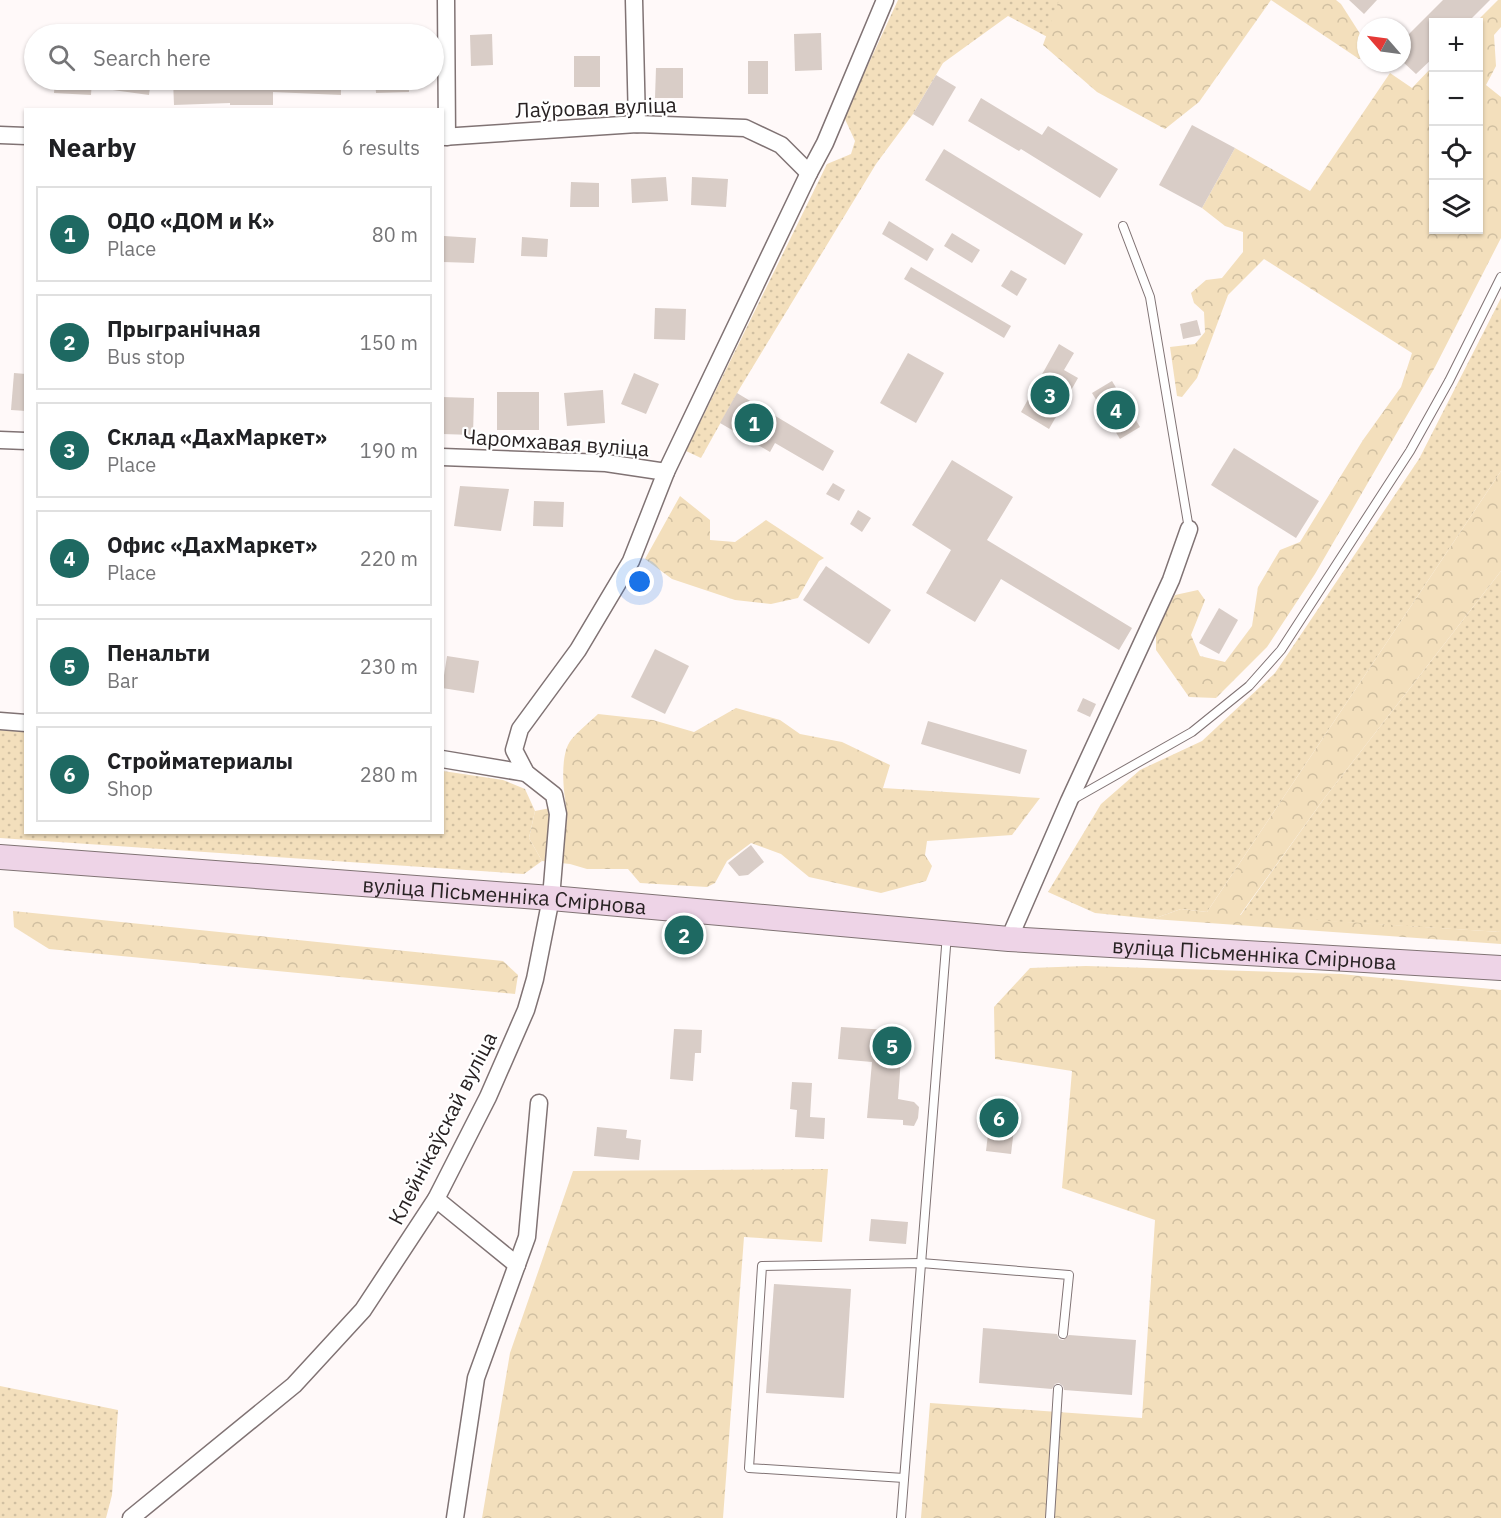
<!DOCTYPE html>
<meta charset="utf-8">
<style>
body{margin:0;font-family:"IBM Plex Sans",sans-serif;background:#f2f2f2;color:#202124}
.controls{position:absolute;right:18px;top:18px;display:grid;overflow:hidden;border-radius:0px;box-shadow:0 2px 4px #0004}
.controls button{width:54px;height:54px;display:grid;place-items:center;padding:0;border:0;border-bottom:2px solid #e0e0e0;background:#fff;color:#202124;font:30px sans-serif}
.compass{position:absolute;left:1357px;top:18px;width:54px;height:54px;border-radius:50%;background:#fff;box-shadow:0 2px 4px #0004;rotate:298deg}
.you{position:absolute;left:640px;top:582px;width:21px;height:21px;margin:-15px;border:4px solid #fff;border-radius:50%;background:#1a73e8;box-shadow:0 0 0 9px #1a73e833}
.badge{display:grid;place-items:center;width:39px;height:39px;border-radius:50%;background:#1e6962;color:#fff;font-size:20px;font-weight:700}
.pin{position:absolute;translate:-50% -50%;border:3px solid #fff;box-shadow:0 2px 6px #0006}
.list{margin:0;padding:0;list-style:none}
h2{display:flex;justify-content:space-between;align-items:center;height:78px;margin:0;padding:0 24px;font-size:26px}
h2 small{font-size:20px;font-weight:400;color:#757577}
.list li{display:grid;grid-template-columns:39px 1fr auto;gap:18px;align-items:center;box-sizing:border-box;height:96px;margin:0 12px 12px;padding:0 12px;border:2px solid #e0e0e0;border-radius:0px}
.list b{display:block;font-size:22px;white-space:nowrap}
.list p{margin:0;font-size:20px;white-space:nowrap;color:#757577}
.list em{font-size:20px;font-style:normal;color:#757577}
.icon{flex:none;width:33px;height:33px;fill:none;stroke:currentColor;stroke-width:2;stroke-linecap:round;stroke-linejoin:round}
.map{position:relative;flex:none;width:1501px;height:1518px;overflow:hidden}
.search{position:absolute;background:#fff;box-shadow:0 2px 4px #0004;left:24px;top:24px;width:420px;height:66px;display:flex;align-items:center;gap:15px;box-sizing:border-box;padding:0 21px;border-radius:33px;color:#757577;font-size:22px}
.panel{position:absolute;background:#fff;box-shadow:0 2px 4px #0004;left:24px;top:108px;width:420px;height:726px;border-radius:0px}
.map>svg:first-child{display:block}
.grass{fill:url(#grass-dots)}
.forest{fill:url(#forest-crowns)}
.building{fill:#d9cdc7}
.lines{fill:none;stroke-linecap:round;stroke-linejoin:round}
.lane-casing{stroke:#807374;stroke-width:10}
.street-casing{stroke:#807374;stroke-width:19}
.secondary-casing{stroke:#807374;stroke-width:26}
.lane{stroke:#fff;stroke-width:8}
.street{stroke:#fff;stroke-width:16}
.secondary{stroke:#eed4e7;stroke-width:24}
.labels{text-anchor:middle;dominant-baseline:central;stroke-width:4.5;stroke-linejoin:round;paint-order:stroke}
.street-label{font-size:21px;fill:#282223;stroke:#fff}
</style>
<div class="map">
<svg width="1501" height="1518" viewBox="0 0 1501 1518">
<defs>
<pattern id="grass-dots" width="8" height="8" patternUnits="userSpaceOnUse" patternTransform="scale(1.5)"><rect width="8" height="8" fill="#f3dfbc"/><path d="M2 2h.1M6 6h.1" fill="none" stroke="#d0bfa1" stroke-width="1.8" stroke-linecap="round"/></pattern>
<pattern id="forest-crowns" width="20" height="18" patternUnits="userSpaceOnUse" patternTransform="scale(1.5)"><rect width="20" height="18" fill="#f3dfbc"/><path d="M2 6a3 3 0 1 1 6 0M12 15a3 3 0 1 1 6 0" fill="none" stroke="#d0bfa1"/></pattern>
</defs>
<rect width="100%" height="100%" fill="#fff9f9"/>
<g class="grass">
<polygon points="898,0 1172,0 1085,57 1008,16 943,63 913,114 876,164 740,388 701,458 686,451 827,164 851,154 855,141 844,117"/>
<polygon points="1501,298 1501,471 1207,912 1181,909 1153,919 1095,913 1048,892 1101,804 1140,770 1202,741 1275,673 1419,459"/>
<polygon points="1501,571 1501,932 1240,916 1323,800"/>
<polygon points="0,730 25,732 26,832 442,832 443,771 503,780 525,789 535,811 529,838 542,861 524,874 0,838"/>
<polygon points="0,1386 118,1410 112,1495 106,1518 0,1518"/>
</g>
<g class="forest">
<polygon points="1059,0 1271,0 1199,102 1165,129 1097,92 1043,45"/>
<polygon points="1271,0 1336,0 1341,4 1366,43 1366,56 1359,59"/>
<polygon points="1498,0 1501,0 1501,27 1494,35 1496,66 1486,85 1501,97 1501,238 1435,367 1315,574 1267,647 1216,698 1189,697 1156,650 1156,629 1175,595 1198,590 1205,600 1191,635 1200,656 1225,662 1252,626 1258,587 1280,550 1300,542 1363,440 1401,387 1412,353 1264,259 1228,295 1197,378 1182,397 1177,396 1170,347 1195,344 1205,332 1204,312 1194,303 1191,293 1206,280 1222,278 1243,252 1243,232 1225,226 1202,208 1235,148 1310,191 1390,73 1412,88 1433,66 1434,230 1478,230 1478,22 1476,22"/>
<polygon points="1501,471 1501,571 1323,800 1240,915 1501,932 1501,944 1153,919 1181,909 1207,912"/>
<polygon points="680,496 710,520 710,540 735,542 766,520 824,558 819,561 798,598 771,604 735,600 672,579 645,559"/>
<path d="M736,708l44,12 20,14 42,8 48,23 -7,23 157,10 -28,37 -85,6 -2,14 7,11 -6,15 -45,12 -72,-16 -28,-23 -30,-11 -24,18 -12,22 -8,4 -67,-4 -12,-14h-41l-17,-5 -28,-3 -13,-23 6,-27 31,-6c-3,-17 -6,-51 5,-65 7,-9 18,-17 27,-26l55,6 41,12z"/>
<polygon points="13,911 503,961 518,975 515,994 49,949 14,927"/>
<polygon points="1086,966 1341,974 1501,990 1501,1518 921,1518 930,1403 1142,1418 1155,1220 1062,1188 1072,1071 995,1059 994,1007 1030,968"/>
<polygon points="828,1169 822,1242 744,1237 723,1518 482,1518 510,1353 573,1171"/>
</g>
<g class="building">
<polygon points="1349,0 1377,0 1364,14"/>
<polygon points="1443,0 1490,0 1468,22 1434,22 1434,57 1416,74 1402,61 1402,41"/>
<polygon points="821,33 822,70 795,71 794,34"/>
<polygon points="492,34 493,65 471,66 470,35"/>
<rect x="574" y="56" width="26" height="31"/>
<rect x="748" y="61" width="20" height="33"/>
<polygon points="656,68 683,68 683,98 655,98"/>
<polygon points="936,75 956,87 933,126 913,114"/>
<polygon points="55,80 92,80 91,95 54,93"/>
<polygon points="92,80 151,80 149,95 91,87"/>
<polygon points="173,80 341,80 341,95 273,92 273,105 230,105 230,103 174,105"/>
<polygon points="375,80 409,80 409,92 376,93"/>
<polygon points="981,98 1042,135 1048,126 1118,169 1100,198 1021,149 1019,151 968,121"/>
<polygon points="1192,125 1235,148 1202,208 1159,185"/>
<polygon points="944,149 1083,234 1065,265 925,180"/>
<polygon points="666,177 668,201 632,203 631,179"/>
<polygon points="692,177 728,179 726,207 691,205"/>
<polygon points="571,182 599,183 599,207 570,207"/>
<polygon points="889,221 934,249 927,261 882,234"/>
<polygon points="952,233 980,250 972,263 944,246"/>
<polygon points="444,236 476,238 474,263 443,262"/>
<polygon points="522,237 548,239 547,257 521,256"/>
<polygon points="911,267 1011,326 1004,338 904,279"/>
<polygon points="1011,270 1027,279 1017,296 1001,286"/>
<polygon points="655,308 686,309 685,340 654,339"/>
<polygon points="1197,320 1201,335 1183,339 1180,324"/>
<polygon points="1059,344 1074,353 1064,370 1078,378 1049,429 1021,412"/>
<polygon points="908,353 944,373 916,423 880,403"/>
<polygon points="14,373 26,374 26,411 11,410"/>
<polygon points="634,373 659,384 646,414 621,404"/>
<polygon points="1112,381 1140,427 1120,439 1092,393"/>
<polygon points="603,390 605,423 567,426 564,393"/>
<rect x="497" y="392" width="42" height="38"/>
<polygon points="737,393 834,451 823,471 775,443 770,452 720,423"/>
<polygon points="442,397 474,398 473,435 442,434"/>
<polygon points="1234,448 1319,501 1296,538 1211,485"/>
<polygon points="952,460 1013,497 987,540 1132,628 1119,650 1001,579 975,622 926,593 951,550 912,525"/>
<polygon points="833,483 845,490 839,501 826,494"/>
<polygon points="460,486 509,489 501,531 454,526"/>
<polygon points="534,501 564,502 563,527 533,526"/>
<polygon points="858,510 871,518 862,532 850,524"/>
<polygon points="826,566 891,610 869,644 803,600"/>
<polygon points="1219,608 1238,620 1219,654 1199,643"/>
<polygon points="655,649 689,666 665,714 631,697"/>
<polygon points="447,656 479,661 474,693 442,688"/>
<polygon points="1083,698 1096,704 1090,717 1077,711"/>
<polygon points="928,721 1027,750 1020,774 921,744"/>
<polygon points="751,845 764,862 748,875 739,876 728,863"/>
<polygon points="841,1027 903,1031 898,1099 914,1102 919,1107 918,1118 914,1126 903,1125 903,1120 867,1118 872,1062 838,1059"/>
<polygon points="674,1029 702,1030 701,1053 695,1053 693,1081 670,1079"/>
<polygon points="792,1082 812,1083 810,1117 825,1118 824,1139 795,1137 797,1110 790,1109"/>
<polygon points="991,1109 1016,1112 1011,1154 986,1151"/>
<polygon points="597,1127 627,1130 626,1138 641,1140 639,1160 594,1156"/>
<polygon points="871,1219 908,1222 906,1244 869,1241"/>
<polygon points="774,1284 851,1289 844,1398 766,1393"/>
<polygon points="983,1328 1057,1334 1059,1339 1063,1340 1069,1335 1136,1340 1132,1395 1064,1390 1063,1386 1059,1383 1055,1384 1052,1389 979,1383"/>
</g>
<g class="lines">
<g class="lane-casing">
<g id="lane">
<polyline points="1123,226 1150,297 1189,529"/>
<polyline points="1072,800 1192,732 1249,686 1281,650 1410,451 1449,381 1501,277"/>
<polyline points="904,1478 749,1468 762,1266 921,1263 1069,1275 1063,1334"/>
<polyline points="901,1518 947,934"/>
<polyline points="1050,1518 1058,1389"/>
</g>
</g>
<g class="street-casing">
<g id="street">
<polyline points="446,0 447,137"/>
<polyline points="634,0 637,124"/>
<polyline points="0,135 26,136"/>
<polyline points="442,137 637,124 745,128 781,145 809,173"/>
<polyline points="0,440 26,441"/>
<polyline points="442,457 606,463 666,472"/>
<polyline points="0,721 26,723"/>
<polyline points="442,759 526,773"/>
<polyline points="1009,939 1069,801 1171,580 1189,529"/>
<polyline points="436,1199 517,1265"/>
<polyline points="131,1518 294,1385 363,1310 436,1199 488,1097 526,1010 535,979 551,898 558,814 554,795 526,773 514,750 520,729 578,650 631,561 666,472 809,173 825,143 885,0"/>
<polyline points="455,1518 476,1378 527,1237 539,1103"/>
</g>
</g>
<g class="secondary-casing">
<g id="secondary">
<path id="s1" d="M0,857l551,41 458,41 492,29"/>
</g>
</g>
<use href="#lane" class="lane"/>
<use href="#street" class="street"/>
<use href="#secondary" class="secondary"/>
</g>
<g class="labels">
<g class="street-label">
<text transform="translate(596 107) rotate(-2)">Лаўровая вуліца</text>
<text transform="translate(556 442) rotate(4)">Чаромхавая вуліца</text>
<text stroke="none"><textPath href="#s1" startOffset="506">вуліца Пісьменніка Смірнова</textPath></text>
<text stroke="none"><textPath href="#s1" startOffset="1258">вуліца Пісьменніка Смірнова</textPath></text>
<text transform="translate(442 1128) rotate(-63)">Клейнікаўскай вуліца</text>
</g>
</g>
</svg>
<div class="controls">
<button>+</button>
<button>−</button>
<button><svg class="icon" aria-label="locate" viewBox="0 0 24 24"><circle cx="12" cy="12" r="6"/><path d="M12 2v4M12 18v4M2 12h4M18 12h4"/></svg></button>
<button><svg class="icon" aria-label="layers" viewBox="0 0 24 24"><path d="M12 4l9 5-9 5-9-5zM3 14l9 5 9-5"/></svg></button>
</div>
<svg class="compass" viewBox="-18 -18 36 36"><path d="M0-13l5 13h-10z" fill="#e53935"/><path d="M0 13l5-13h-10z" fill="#757577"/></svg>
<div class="you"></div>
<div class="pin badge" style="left:754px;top:423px">1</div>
<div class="pin badge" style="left:684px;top:935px">2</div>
<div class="pin badge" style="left:1050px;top:395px">3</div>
<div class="pin badge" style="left:1116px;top:410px">4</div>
<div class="pin badge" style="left:892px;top:1046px">5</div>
<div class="pin badge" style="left:999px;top:1118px">6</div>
<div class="search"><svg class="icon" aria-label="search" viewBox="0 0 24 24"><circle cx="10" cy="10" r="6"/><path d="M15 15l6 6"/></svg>Search here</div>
<section class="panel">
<h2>Nearby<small>6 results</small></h2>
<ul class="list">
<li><span class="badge">1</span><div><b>ОДО «ДОМ и К»</b><p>Place</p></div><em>80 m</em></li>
<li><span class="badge">2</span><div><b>Прыгранічная</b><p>Bus stop</p></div><em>150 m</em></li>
<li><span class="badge">3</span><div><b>Склад «ДахМаркет»</b><p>Place</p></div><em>190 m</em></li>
<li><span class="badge">4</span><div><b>Офис «ДахМаркет»</b><p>Place</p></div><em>220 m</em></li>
<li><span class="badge">5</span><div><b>Пенальти</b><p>Bar</p></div><em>230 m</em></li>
<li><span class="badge">6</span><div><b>Стройматериалы</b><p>Shop</p></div><em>280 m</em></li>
</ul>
</section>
</div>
